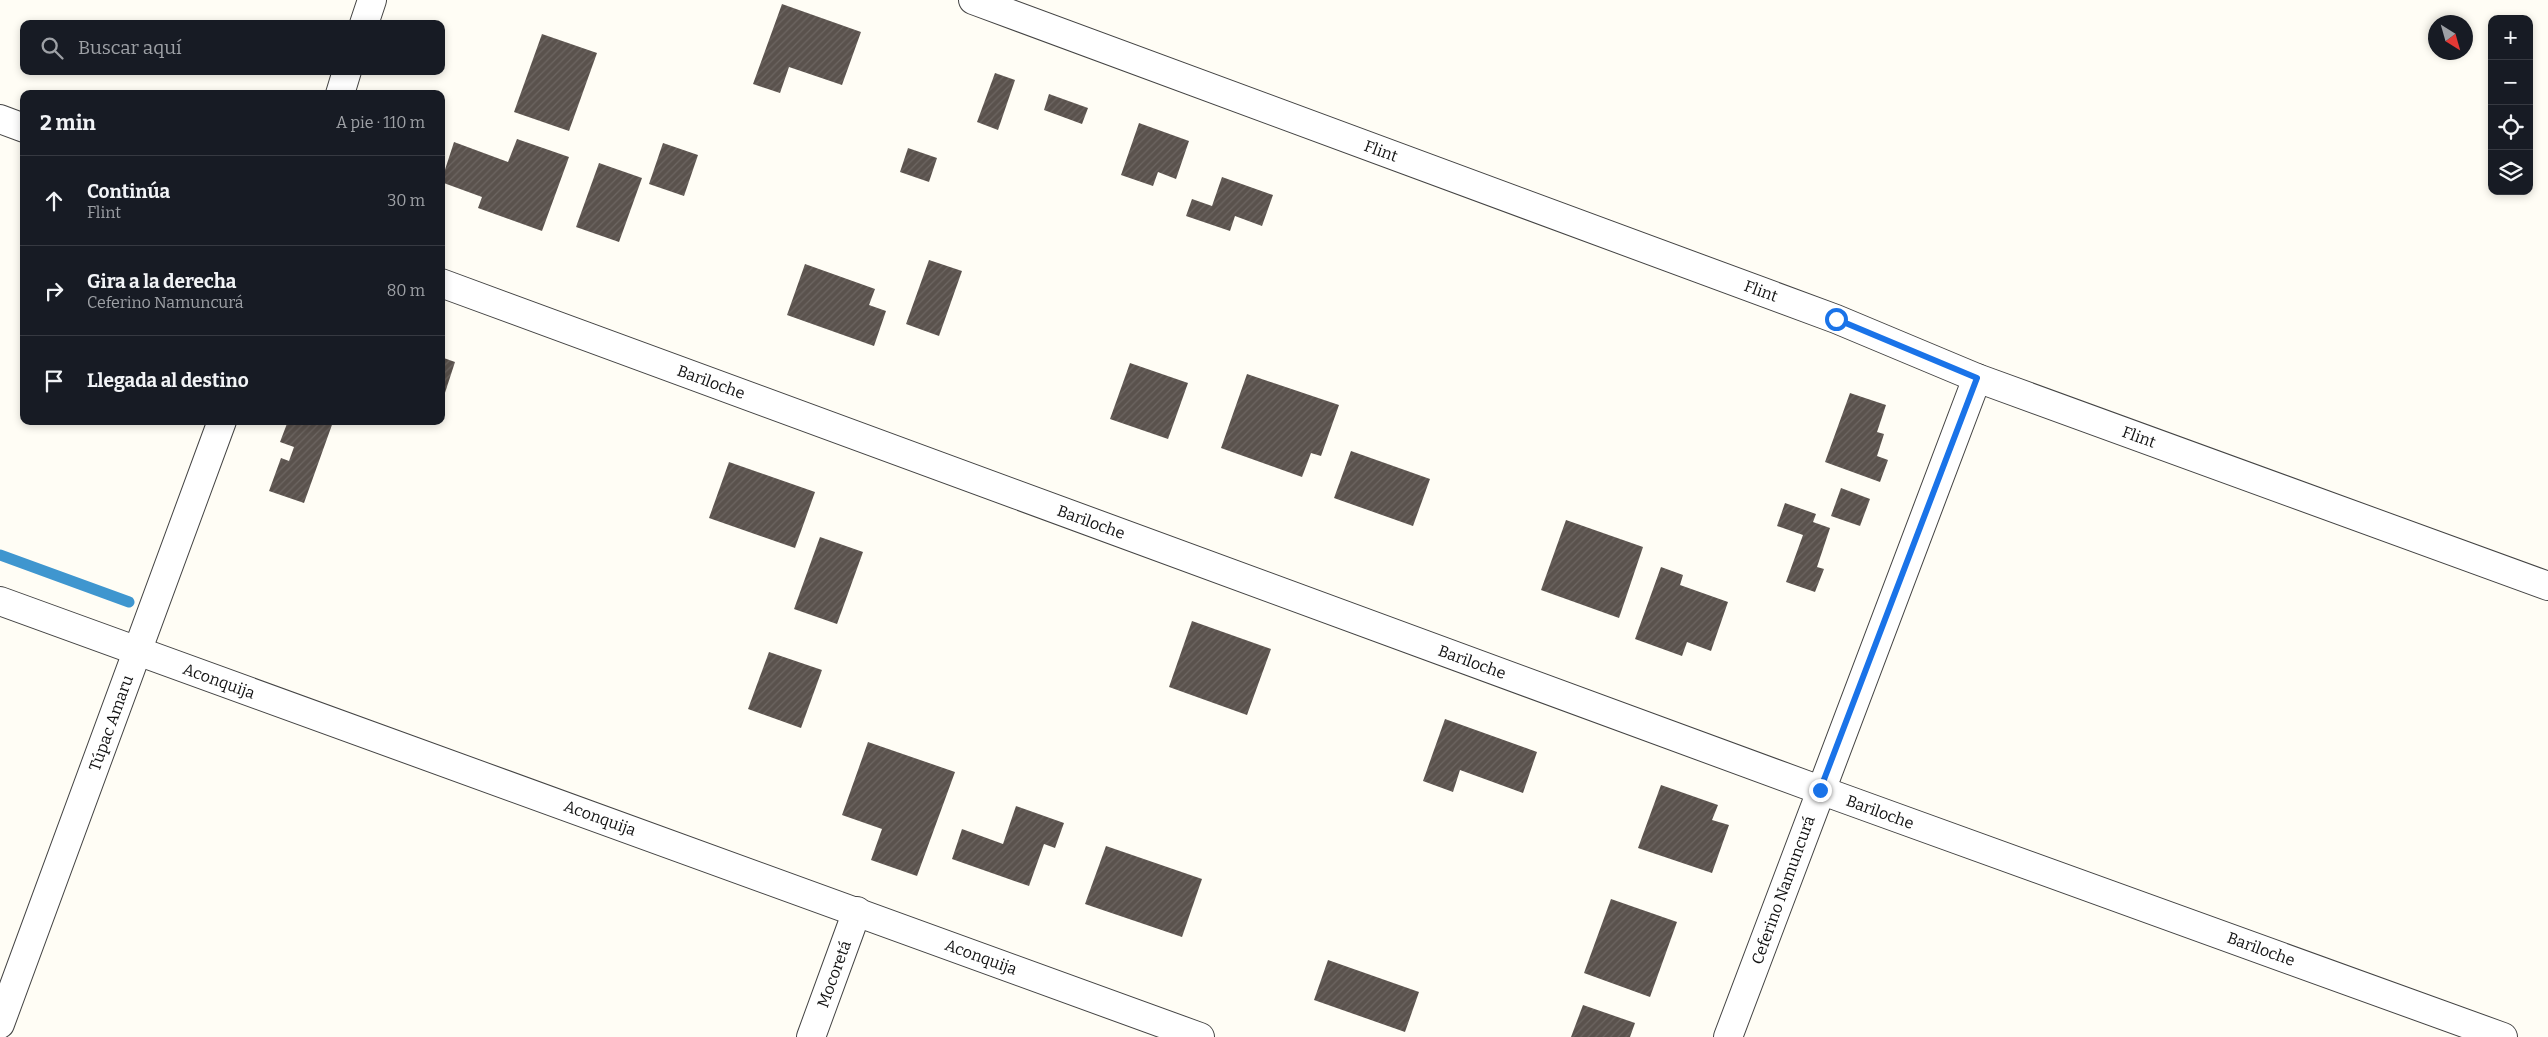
<!DOCTYPE html>
<html lang="es">
<meta charset="utf-8">
<style>
body{margin:0;font-family:Bitter,serif;background:#242831;color:#f1f3f6}
.controls{position:absolute;right:15px;top:15px;display:grid;overflow:hidden;border-radius:10px;box-shadow:0 2px 8px #0003}
.controls button{width:45px;height:45px;display:grid;place-items:center;padding:0;border:0;border-bottom:1px solid #363941;background:#171b24;color:#f1f3f6;font:25px sans-serif}
.compass{position:absolute;left:2428px;top:15px;width:45px;height:45px;border-radius:50%;background:#171b24;box-shadow:0 2px 8px #0003;rotate:143deg}
.stop{position:absolute;width:15px;height:15px;margin:-11px;border:4px solid #1a73e8;border-radius:50%;background:#fff}
.stop.end{background:#1a73e8;border-color:#fff;box-shadow:0 1px 5px #0008}
.list{margin:0;padding:0;list-style:none}
h2{display:flex;justify-content:space-between;align-items:center;height:65px;margin:0;padding:0 20px;font-size:21px}
h2 small{font-size:16px;font-weight:400;color:#9ea1a6}
.list li{display:grid;grid-template-columns:32px 1fr auto;gap:15px;align-items:center;box-sizing:border-box;height:90px;padding:0 20px;border-top:1px solid #363941}
.list b{display:block;font-size:19px;white-space:nowrap}
.list p{margin:0;font-size:16px;white-space:nowrap;color:#9ea1a6}
.list em{font-size:16px;font-style:normal;color:#9ea1a6}
.icon{flex:none;width:28px;height:28px;fill:none;stroke:currentColor;stroke-width:2;stroke-linecap:round;stroke-linejoin:round}
.map{position:relative;flex:none;width:2548px;height:1037px;overflow:hidden}
.search{position:absolute;background:#171b24;box-shadow:0 2px 8px #0003;left:20px;top:20px;width:425px;height:55px;display:flex;align-items:center;gap:12px;box-sizing:border-box;padding:0 18px;border-radius:10px;color:#9ea1a6;font-size:19px}
.panel{position:absolute;background:#171b24;box-shadow:0 2px 8px #0003;left:20px;top:90px;width:425px;height:335px;border-radius:10px}
.map>svg:first-child{display:block}
.lines{fill:none;stroke-linecap:round;stroke-linejoin:round}
.stream{stroke:#3f96cf;stroke-width:11}
.building{fill:url(#building-hatch)}
.street-casing{stroke:#444;stroke-width:30}
.street{stroke:#fff;stroke-width:28}
.route{stroke:#1a73e8;stroke-width:6}
.labels{text-anchor:middle;dominant-baseline:central;stroke-width:5;stroke-linejoin:round;paint-order:stroke}
.street-label{font-size:16px;fill:#111;stroke:#fff}
</style>
<div class="map">
<svg width="2548" height="1037" viewBox="0 0 2548 1037">
<defs>
<pattern id="building-hatch" width="6" height="6" patternUnits="userSpaceOnUse" patternTransform="scale(1.25)"><rect width="6" height="6" fill="#5a524d"/><path d="M-1 1l2-2M0 6l6-6M5 7l2-2" fill="none" stroke="#6d6662"/></pattern>
</defs>
<rect width="100%" height="100%" fill="#fffdf5"/>
<g class="lines">
<polyline class="stream" points="0,555 129,602"/>
</g>
<g class="building">
<polygon points="782,4 861,32 842,85 789,67 780,93 753,84"/>
<polygon points="542,34 597,53 569,131 514,112"/>
<polygon points="995,73 1015,80 998,130 977,122"/>
<polygon points="1049,94 1088,108 1082,124 1044,110"/>
<polygon points="1139,123 1189,141 1176,179 1158,172 1153,186 1121,175"/>
<polygon points="517,139 569,157 542,231 478,208 482,197 441,182 454,142 508,162"/>
<polygon points="663,143 698,155 684,196 649,184"/>
<polygon points="908,148 937,158 929,182 900,172"/>
<polygon points="599,163 642,178 619,242 576,227"/>
<polygon points="1222,177 1273,195 1262,226 1235,216 1230,231 1186,216 1192,199 1212,206"/>
<polygon points="929,260 962,271 939,336 906,324"/>
<polygon points="805,264 875,289 869,305 886,311 874,346 787,315"/>
<polygon points="441,357 455,362 442,402 441,402"/>
<polygon points="1130,363 1188,383 1168,439 1110,419"/>
<polygon points="1247,374 1339,405 1321,456 1311,453 1302,477 1221,448"/>
<polygon points="1850,393 1886,405 1877,432 1884,434 1877,456 1888,460 1880,482 1825,462"/>
<polygon points="288,421 333,422 304,503 269,491 281,458 289,461 294,447 280,442"/>
<polygon points="1351,451 1430,479 1413,526 1334,498"/>
<polygon points="729,462 815,492 795,548 709,518"/>
<polygon points="1841,488 1870,499 1860,526 1831,516"/>
<polygon points="1785,503 1816,514 1813,522 1830,528 1817,567 1824,569 1815,592 1786,582 1803,535 1777,526"/>
<polygon points="1566,520 1643,547 1619,618 1541,590"/>
<polygon points="820,537 863,552 837,624 794,609"/>
<polygon points="1661,567 1683,575 1680,585 1728,602 1711,651 1687,642 1682,656 1635,639"/>
<polygon points="1192,621 1271,649 1247,715 1169,687"/>
<polygon points="769,652 822,670 801,728 748,709"/>
<polygon points="1445,719 1537,752 1523,793 1460,770 1453,792 1423,781"/>
<polygon points="868,742 955,772 917,876 871,860 882,829 842,815"/>
<polygon points="1661,785 1718,805 1712,820 1729,825 1712,873 1638,848"/>
<polygon points="1016,806 1064,823 1055,848 1044,844 1029,886 952,859 962,829 1003,844"/>
<polygon points="1106,846 1202,879 1182,937 1085,904"/>
<polygon points="1611,899 1677,922 1650,997 1584,973"/>
<polygon points="1328,960 1419,992 1405,1032 1314,1000"/>
<polygon points="1583,1005 1635,1023 1630,1037 1571,1037"/>
</g>
<g class="lines">
<g class="street-casing">
<g id="street">
<polyline points="973,0 1836,319 1977,378 2548,586"/>
<polyline points="364,24 372,0"/>
<polyline points="340,94 347,71"/>
<polyline points="0,119 24,128"/>
<polyline points="441,283 1820,790 2503,1037"/>
<polyline points="0,601 1200,1037"/>
<polyline points="0,1024 222,421"/>
<polyline points="811,1037 857,911"/>
<polyline points="1728,1037 1977,378"/>
</g>
</g>
<use href="#street" class="street"/>
</g>
<g class="lines">
<polyline class="route" points="1820,790 1977,378 1836,319"/>
</g>
<g class="labels">
<g class="street-label">
<text transform="translate(1381 151) rotate(20)">Flint</text>
<text transform="translate(1761 291) rotate(20)">Flint</text>
<text transform="translate(711 382) rotate(20)">Bariloche</text>
<text transform="translate(2139 437) rotate(20)">Flint</text>
<text transform="translate(1091 522) rotate(20)">Bariloche</text>
<text transform="translate(1472 662) rotate(20)">Bariloche</text>
<text transform="translate(219 681) rotate(20)">Aconquija</text>
<text transform="translate(111 723) rotate(-70)">Túpac Amaru</text>
<text transform="translate(1880 812) rotate(20)">Bariloche</text>
<text transform="translate(600 818) rotate(20)">Aconquija</text>
<text transform="translate(1783 890) rotate(-70)">Ceferino Namuncurá</text>
<text transform="translate(2261 949) rotate(20)">Bariloche</text>
<text transform="translate(981 957) rotate(20)">Aconquija</text>
<text transform="translate(834 974) rotate(-70)">Mocoretá</text>
</g>
</g>
</svg>
<div class="controls">
<button>+</button>
<button>−</button>
<button><svg class="icon" aria-label="locate" viewBox="0 0 24 24"><circle cx="12" cy="12" r="6"/><path d="M12 2v4M12 18v4M2 12h4M18 12h4"/></svg></button>
<button><svg class="icon" aria-label="layers" viewBox="0 0 24 24"><path d="M12 4l9 5-9 5-9-5zM3 14l9 5 9-5"/></svg></button>
</div>
<svg class="compass" viewBox="-18 -18 36 36"><path d="M0-13l5 13h-10z" fill="#e53935"/><path d="M0 13l5-13h-10z" fill="#9ea1a6"/></svg>
<div class="stop" style="left:1836px;top:319px"></div>
<div class="stop end" style="left:1820px;top:790px"></div>
<div class="search"><svg class="icon" aria-label="search" viewBox="0 0 24 24"><circle cx="10" cy="10" r="6"/><path d="M15 15l6 6"/></svg>Buscar aquí</div>
<section class="panel">
<h2>2 min<small>A pie · 110 m</small></h2>
<ul class="list">
<li><svg class="icon" aria-label="ahead" viewBox="0 0 24 24"><path d="M12 20V5M6 11l6-6 6 6"/></svg><div><b>Continúa</b><p>Flint</p></div><em>30 m</em></li>
<li><svg class="icon" aria-label="right" viewBox="0 0 24 24"><path d="M7 20v-9h11M14 6l5 5-5 5"/></svg><div><b>Gira a la derecha</b><p>Ceferino Namuncurá</p></div><em>80 m</em></li>
<li><svg class="icon" aria-label="arrive" viewBox="0 0 24 24"><path d="M6 21V4h12l-3 4 3 4H6"/></svg><div><b>Llegada al destino</b></div></li>
</ul>
</section>
</div>
